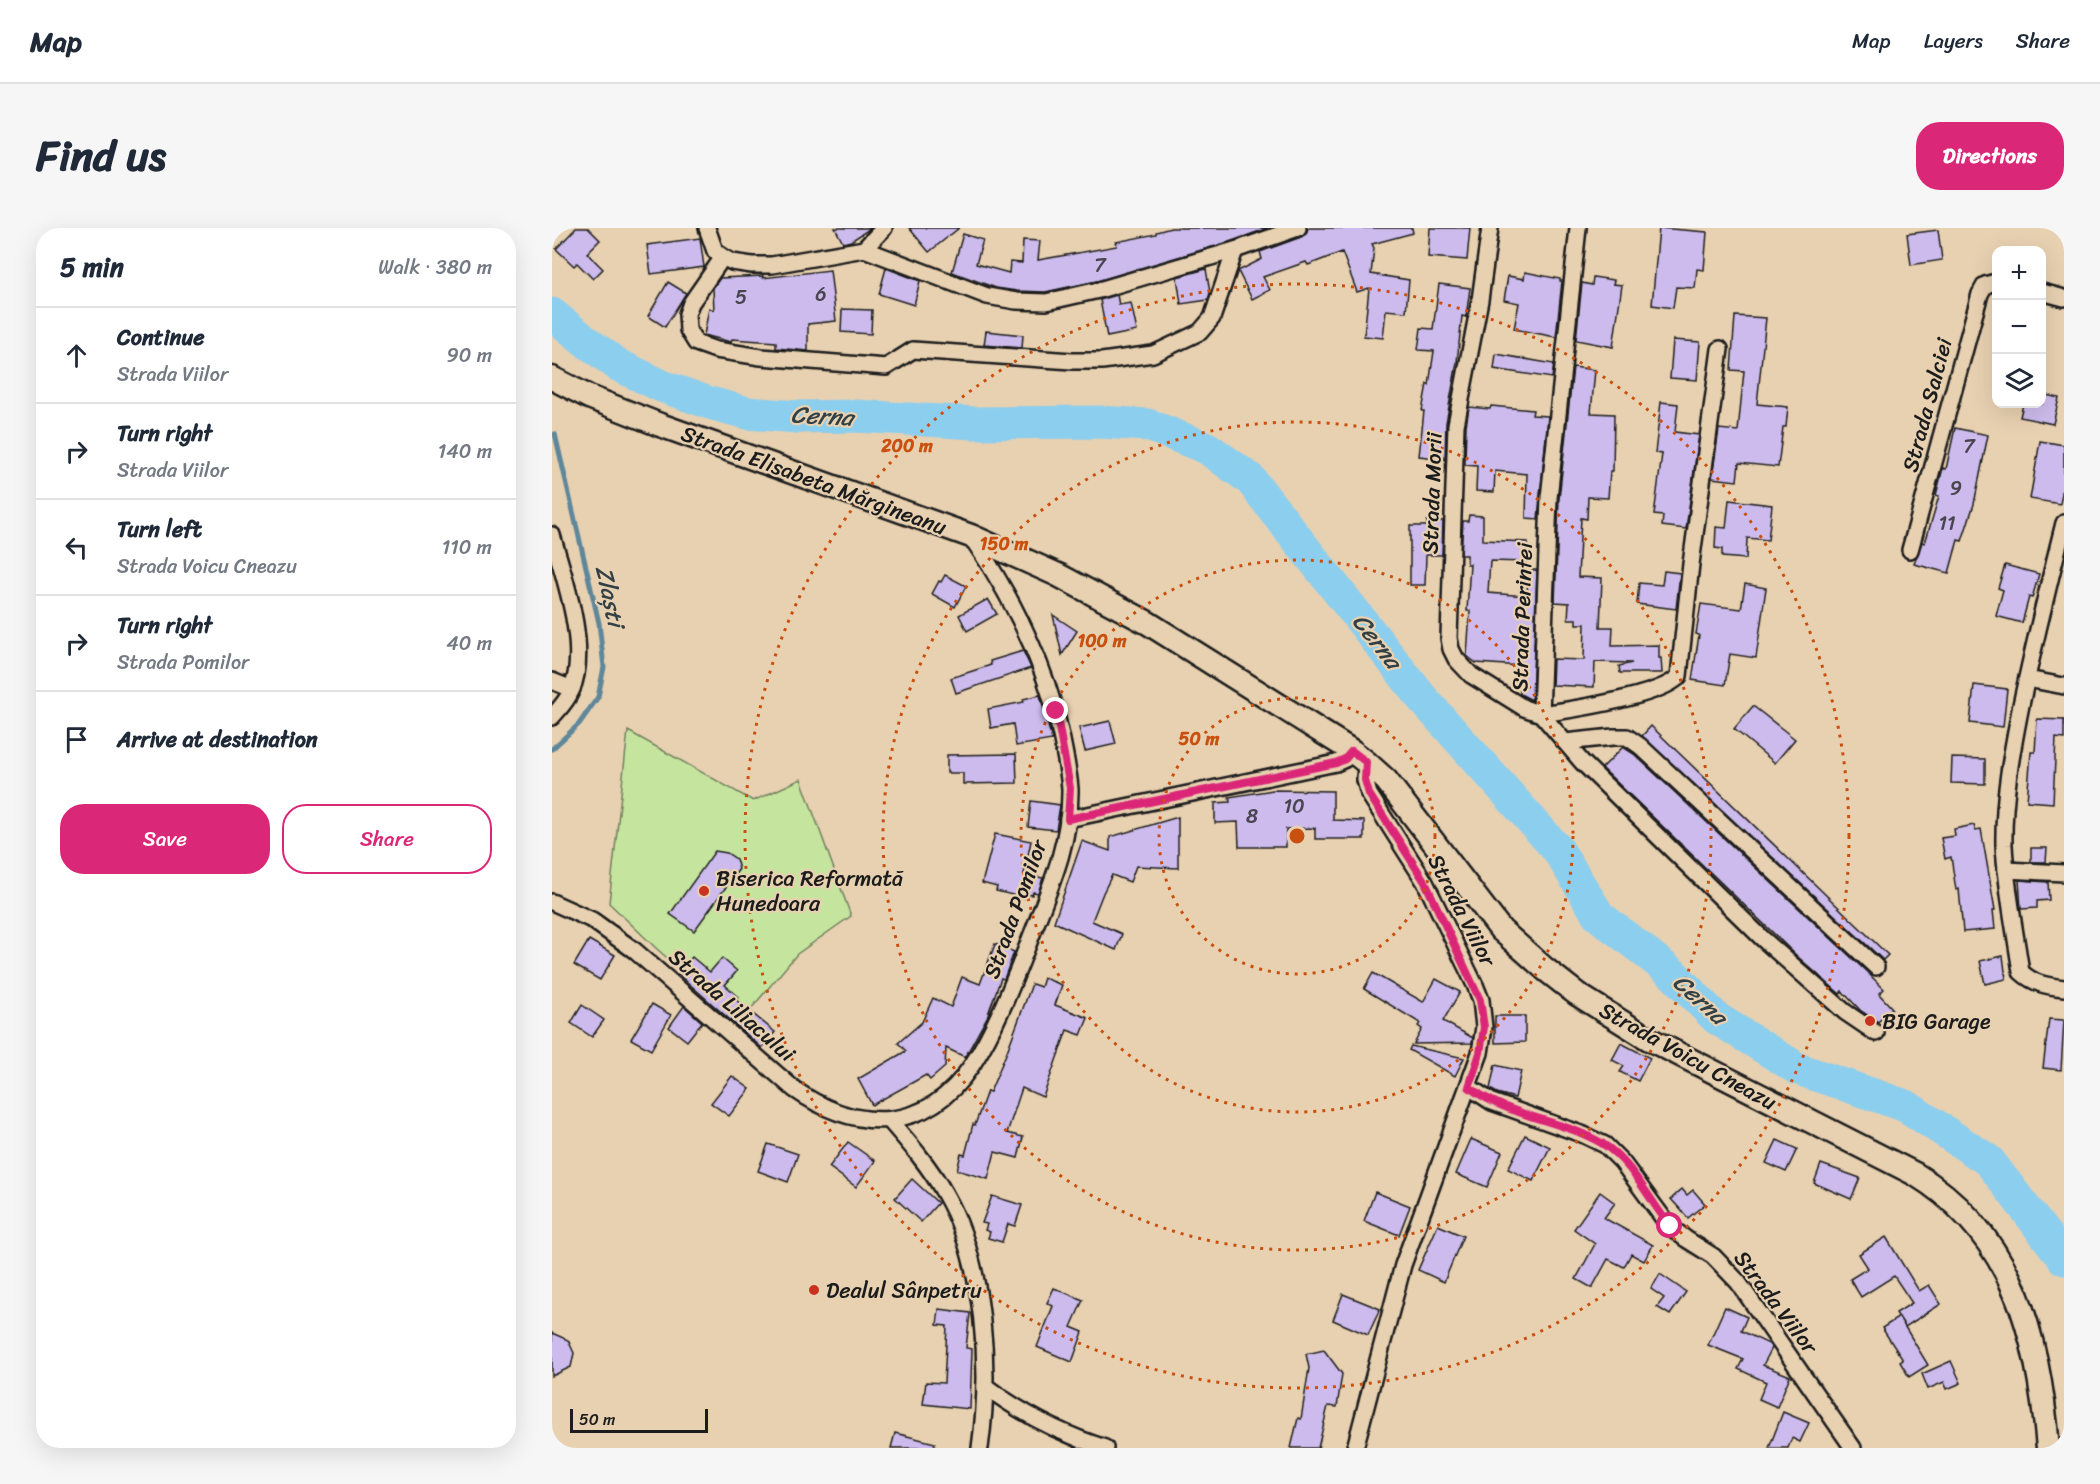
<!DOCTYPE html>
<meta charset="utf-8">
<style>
body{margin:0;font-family:Sriracha,sans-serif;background:#f6f6f7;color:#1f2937}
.controls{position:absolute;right:18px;top:18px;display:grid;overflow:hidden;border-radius:12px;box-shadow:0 6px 24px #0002}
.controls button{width:54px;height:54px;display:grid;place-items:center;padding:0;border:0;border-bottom:2px solid #e0e1e3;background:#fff;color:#1f2937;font:30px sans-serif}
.scale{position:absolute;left:18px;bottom:15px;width:138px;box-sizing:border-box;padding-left:6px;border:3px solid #1c1c1c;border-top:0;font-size:16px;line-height:21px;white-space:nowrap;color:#1c1c1c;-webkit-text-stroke:4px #e8d1b1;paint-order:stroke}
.stop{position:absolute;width:18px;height:18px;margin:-14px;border:4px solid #db2777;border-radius:50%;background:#fff}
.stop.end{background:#db2777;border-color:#fff;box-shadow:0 2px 6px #0008}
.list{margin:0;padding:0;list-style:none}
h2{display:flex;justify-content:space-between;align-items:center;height:78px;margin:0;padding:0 24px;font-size:26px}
h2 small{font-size:20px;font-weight:400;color:#747a83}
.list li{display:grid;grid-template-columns:39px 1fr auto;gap:18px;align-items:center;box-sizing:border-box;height:96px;padding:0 24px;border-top:2px solid #e0e1e3}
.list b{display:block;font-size:22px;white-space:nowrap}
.list p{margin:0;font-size:20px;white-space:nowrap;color:#747a83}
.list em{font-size:20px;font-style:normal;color:#747a83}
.actions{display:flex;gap:12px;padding:18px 24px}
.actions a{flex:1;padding:14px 0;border:2px solid #db2777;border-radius:24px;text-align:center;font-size:21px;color:#db2777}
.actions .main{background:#db2777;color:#fff}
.icon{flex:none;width:33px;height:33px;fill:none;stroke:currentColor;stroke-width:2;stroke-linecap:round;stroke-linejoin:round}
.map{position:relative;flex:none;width:1512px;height:1220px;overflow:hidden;border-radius:24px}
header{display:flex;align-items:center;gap:36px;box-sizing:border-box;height:84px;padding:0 30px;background:#fff;border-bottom:2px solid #e0e1e3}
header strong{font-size:28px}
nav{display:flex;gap:33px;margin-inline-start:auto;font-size:21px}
.intro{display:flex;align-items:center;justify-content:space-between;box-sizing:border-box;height:144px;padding:0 36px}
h1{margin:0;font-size:42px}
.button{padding:15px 27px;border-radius:24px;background:#db2777;color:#fff;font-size:21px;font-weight:700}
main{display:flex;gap:36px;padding:0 36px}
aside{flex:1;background:#fff;border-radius:24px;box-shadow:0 6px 24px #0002}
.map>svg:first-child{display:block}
.green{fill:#c5e59e;stroke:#70805d;stroke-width:1.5}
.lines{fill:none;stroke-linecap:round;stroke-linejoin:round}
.stream{stroke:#5f879a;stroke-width:5}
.river{stroke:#8cceee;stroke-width:33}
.building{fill:#ccbbec;stroke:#1c1c1c;stroke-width:1.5}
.street-casing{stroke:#1c1c1c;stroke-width:20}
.secondary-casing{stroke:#1c1c1c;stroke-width:27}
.street{stroke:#e8d1b1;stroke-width:15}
.secondary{stroke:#e8d1b1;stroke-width:22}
.route{stroke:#db2777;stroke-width:8}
.ring{fill:none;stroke:#c9500e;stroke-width:3;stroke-dasharray:3 6}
.poi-dot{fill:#c8321e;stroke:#e8d1b1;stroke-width:2}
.labels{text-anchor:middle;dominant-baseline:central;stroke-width:4.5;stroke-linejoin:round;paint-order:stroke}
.number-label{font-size:20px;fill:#484450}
.street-label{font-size:22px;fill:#1c1c1c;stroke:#e8d1b1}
.poi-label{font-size:22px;fill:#1c1c1c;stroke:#e8d1b1;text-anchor:start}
.water-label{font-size:24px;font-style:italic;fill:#324046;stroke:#e8d1b1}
.centre{fill:#c9500e;stroke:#e8d1b1;stroke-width:3}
.ring-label{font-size:18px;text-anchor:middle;font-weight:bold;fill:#c9500e;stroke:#e8d1b1;stroke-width:4.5;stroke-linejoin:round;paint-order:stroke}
</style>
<header>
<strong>Map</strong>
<nav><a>Map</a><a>Layers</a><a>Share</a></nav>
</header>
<div class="intro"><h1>Find us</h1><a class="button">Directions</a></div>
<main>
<aside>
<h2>5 min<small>Walk · 380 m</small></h2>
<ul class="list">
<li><svg class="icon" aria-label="ahead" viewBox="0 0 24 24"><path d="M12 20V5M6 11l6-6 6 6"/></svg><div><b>Continue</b><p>Strada Viilor</p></div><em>90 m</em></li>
<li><svg class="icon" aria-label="right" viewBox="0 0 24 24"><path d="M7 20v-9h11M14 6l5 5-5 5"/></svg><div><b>Turn right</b><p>Strada Viilor</p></div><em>140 m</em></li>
<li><svg class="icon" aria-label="left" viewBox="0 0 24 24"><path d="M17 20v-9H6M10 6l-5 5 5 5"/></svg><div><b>Turn left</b><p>Strada Voicu Cneazu</p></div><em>110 m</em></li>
<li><svg class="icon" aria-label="right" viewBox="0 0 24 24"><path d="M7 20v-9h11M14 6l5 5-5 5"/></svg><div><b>Turn right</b><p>Strada Pomilor</p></div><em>40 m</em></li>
<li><svg class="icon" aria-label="arrive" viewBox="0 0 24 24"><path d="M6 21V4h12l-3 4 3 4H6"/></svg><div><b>Arrive at destination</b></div></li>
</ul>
<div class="actions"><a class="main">Save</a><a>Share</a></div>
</aside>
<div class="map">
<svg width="1512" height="1220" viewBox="0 0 1512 1220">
<rect width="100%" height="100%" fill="#e8d1b1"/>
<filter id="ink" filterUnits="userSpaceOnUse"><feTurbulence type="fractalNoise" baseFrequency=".0167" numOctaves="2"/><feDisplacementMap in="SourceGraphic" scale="12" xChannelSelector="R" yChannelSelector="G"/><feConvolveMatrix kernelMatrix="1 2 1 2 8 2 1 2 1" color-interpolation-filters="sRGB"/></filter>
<g filter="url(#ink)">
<polygon class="green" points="76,503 201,573 249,551 299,688 245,726 188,794 105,721 57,675"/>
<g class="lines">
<polyline class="stream" points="0,521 27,496 46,469 52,439 47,395 3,206"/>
<polyline class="river" points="0,86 36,115 66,137 112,159 158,175 195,185 246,189 304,188 423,195 548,194 596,197 655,220 698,251 870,470 1006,622 1047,688 1120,745 1164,790 1246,841 1354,878 1437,933 1512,1031"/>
</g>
<g class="building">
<polygon points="24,0 36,0 48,12 35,25 51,41 41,51 25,35 22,38 4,21"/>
<polygon points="283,0 319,0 299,13 291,15"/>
<polygon points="357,0 407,0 377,24"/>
<polygon points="619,0 716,0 680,13 545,53 493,64 465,63 444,60 400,44 411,6 431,12 424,36 457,45 458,34 470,35 471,12 488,13 486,32 565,18 564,14 604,6 604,4"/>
<polygon points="756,0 860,0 861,5 820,16 822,20 819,46 857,52 854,84 834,82 831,110 812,108 817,60 805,64 790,24 756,37 754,34 711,49 718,62 700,71 686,43 710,31 708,24 749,9 754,6"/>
<polygon points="878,0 918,0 915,32 876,29"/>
<polygon points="1107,0 1155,4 1152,42 1145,41 1143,60 1124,59 1121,80 1100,77"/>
<polygon points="1386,2 1390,32 1359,37 1355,6"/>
<polygon points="148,10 152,39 99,46 95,17"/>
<polygon points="334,40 368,53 362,77 327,66"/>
<polygon points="654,41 658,65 656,72 629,76 625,49"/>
<polygon points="278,42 284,93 256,96 256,123 224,120 224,114 180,111 179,114 152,107 157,80 162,82 161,60 168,50 211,48 211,50"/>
<polygon points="973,44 1008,51 1008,53 1010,53 1004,109 962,101 967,75 952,72 956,48 972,51"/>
<polygon points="1041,49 1062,52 1061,56 1070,57 1061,119 1024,112 1030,55 1040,57"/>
<polygon points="116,54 134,65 113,99 96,88"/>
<polygon points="887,56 918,60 914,89 910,88 905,134 894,195 893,231 867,228 872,183 870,183 875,156 877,157 882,123 866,122 869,100 881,101"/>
<polygon points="565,67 567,77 579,75 585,103 555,109 548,72"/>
<polygon points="290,81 320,82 319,106 289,104"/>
<polygon points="1183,88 1214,90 1205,176 1236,179 1234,199 1231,199 1226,239 1187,235 1185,253 1160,250 1167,201 1186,203 1192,143 1179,142"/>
<polygon points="434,103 471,107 470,120 432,117"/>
<polygon points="1121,112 1148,114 1145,152 1118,150"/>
<polygon points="944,126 1002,136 1000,150 942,141"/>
<polygon points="1021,139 1043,142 1039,185 1062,186 1061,243 1058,243 1056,270 1036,269 1035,291 1029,290 1026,349 1050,350 1048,399 1061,399 1060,418 1107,417 1107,430 1109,430 1110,445 1068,445 1067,438 1080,435 1043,434 1042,459 1000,457 1001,431 1032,432 1033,396 1024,396 1024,391 1016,391 1017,375 1003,374 1007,271"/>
<polygon points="1490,166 1507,170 1501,196 1468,189 1471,176 1490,176"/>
<polygon points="1109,174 1126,176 1123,204 1147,207 1134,301 1110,298 1111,288 1102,287 1110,226 1103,225"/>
<polygon points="939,178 981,182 980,187 996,188 986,291 974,290 975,246 943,243 942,264 924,263 925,238 913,237 913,233 914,198 917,179 938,181"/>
<polygon points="1403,200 1436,207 1422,276 1410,313 1406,312 1397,345 1362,336 1370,314 1373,315 1387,268 1384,267 1391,240 1394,241"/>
<polygon points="1488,213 1512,217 1512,254 1508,276 1478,271"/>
<polygon points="1177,272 1220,277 1216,312 1195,310 1194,331 1170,329 1170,321 1163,320 1164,299 1174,300"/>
<polygon points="917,287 931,288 931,312 976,314 975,334 938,333 936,365 975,368 976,342 985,342 980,472 968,466 969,438 924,435 915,428 918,383 915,383 918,336 915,336 915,327 909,327 911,293 916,293"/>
<polygon points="875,293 891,293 890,327 874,327 873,357 858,357 858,298 875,298"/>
<polygon points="1453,337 1487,346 1480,370 1477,369 1470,395 1444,388 1451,362 1446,360"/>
<polygon points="1112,343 1128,345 1124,381 1085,376 1087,355 1110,357"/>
<polygon points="393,347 414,358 403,379 380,366 387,353 389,354"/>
<polygon points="1193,356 1214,360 1204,430 1178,426 1173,457 1140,452 1147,407 1144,406 1149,376 1189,381"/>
<polygon points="436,371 445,386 415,403 407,387"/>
<polygon points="501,387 525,403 510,427"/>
<polygon points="471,423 479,440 404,465 399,450 439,437 438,433"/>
<polygon points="1422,457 1455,461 1451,499 1418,495"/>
<polygon points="488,467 500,512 464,518 461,496 439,500 436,481 472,474 471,471"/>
<polygon points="1201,478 1243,511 1223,535 1182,501"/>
<polygon points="1485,491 1512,492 1512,511 1504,510 1501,575 1475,573 1479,524 1483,524"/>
<polygon points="558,493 564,516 533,523 527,500"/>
<polygon points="1099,498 1336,727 1331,732 1090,508"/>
<polygon points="1071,519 1082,526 1317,746 1332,761 1327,766 1340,780 1326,794 1309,783 1290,763 1288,766 1246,729 1050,540"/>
<polygon points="464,526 465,555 411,556 411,545 395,545 395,527"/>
<polygon points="1400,530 1433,531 1433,556 1399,555"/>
<polygon points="721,562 781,563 781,592 812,593 812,611 763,611 763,600 734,601 734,619 687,619 686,594 663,595 663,575 678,574 677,569"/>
<polygon points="479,573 508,577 504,602 476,599"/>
<polygon points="626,589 626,640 584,638 578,654 560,647 551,665 540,693 570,706 564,722 502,694 530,613 558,623 558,609"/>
<polygon points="1422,597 1423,602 1429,601 1443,682 1441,682 1443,701 1411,704 1407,661 1404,662 1399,629 1393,631 1389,610 1403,608 1402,601"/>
<polygon points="443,606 479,613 472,646 491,650 486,665 481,664 480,667 474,666 473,670 444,663 445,659 430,655"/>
<polygon points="1479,620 1495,620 1494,634 1479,634"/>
<polygon points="163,623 175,625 184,631 187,641 142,703 118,686"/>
<polygon points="1467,652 1496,654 1497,672 1485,673 1485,680 1469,681"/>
<polygon points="37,712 63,727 48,752 22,737"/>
<polygon points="443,716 462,724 452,751 449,750 435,789 413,829 394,820 393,839 378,852 374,847 320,877 306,851 354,823 346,815 370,794 381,770 399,779 410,749 428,756"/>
<polygon points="1451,728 1454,751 1433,756 1428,733"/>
<polygon points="140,729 158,744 170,730 185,743 173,757 187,769 184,772 223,804 210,820 126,746"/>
<polygon points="821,745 871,774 884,751 908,764 891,793 921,810 920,815 862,816 870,801 866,798 868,795 812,761"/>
<polygon points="492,750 510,757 503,777 536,790 529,807 515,802 491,869 470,860 455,905 471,909 466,930 443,924 436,951 405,942 409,926 413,927 421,896 423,897 435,863 438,864 454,826 480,756 489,759"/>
<polygon points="100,776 119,787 99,822 79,811"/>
<polygon points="30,777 52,792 40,809 19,795"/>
<polygon points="132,778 150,794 135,813 117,799"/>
<polygon points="943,788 973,788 973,814 943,815"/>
<polygon points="1497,791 1512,792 1509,842 1491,840"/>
<polygon points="1069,815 1098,830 1086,853 1068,844 1072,838 1060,832"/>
<polygon points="859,818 912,830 903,848 857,822"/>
<polygon points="943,837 969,843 963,870 945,865 938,861"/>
<polygon points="180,848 198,861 177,888 159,875"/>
<polygon points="973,907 998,919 981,953 956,941"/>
<polygon points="919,911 950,924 935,959 904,946"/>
<polygon points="1225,912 1245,921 1234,944 1214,935"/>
<polygon points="296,914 323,933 304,959 277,939"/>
<polygon points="216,916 246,926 236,954 206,943"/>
<polygon points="1269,936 1308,950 1299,971 1262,955"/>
<polygon points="360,951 386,975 369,994 343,970"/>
<polygon points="1130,961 1135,967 1141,962 1153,976 1136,990 1119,971"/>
<polygon points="823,964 858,978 847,1007 812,993"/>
<polygon points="1048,964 1063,975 1052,990 1101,1017 1092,1033 1079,1026 1072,1039 1056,1031 1040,1060 1024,1051 1043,1016 1022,1001"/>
<polygon points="440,968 470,977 463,998 456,996 450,1014 436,1010 438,1004 433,1002 435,996 430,995"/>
<polygon points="886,997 911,1008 892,1054 866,1042"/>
<polygon points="1334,1009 1367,1063 1377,1057 1389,1076 1353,1099 1344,1085 1360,1075 1342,1048 1309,1069 1298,1051 1316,1040 1307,1026"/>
<polygon points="1108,1046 1134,1064 1118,1087 1105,1079 1112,1070 1099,1061"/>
<polygon points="502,1060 531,1072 519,1099 531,1104 520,1134 485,1119 501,1078 495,1075"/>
<polygon points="791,1066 828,1081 816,1107 781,1092"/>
<polygon points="1173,1079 1195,1089 1189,1103 1217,1116 1220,1120 1211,1137 1238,1148 1225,1179 1207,1171 1214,1154 1186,1141 1191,1131 1156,1117"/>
<polygon points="387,1081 418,1085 414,1120 420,1121 418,1181 371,1176 374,1154 392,1155 395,1098 385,1097"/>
<polygon points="1347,1089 1376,1137 1357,1149 1348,1134 1351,1132 1330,1100"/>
<polygon points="0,1105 16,1112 22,1125 19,1139 0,1148"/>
<polygon points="772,1122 790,1146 785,1179 776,1178 766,1220 739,1220 746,1190 749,1191 757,1140 754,1126"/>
<polygon points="1399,1133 1409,1155 1395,1161 1392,1154 1376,1161 1370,1146"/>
<polygon points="1231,1184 1257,1195 1248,1214 1240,1210 1236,1220 1217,1220"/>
<polygon points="343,1205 383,1215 382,1220 339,1220"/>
</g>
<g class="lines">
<g class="street-casing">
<g id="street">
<polyline points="155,0 163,23 171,29 180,34 200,37 220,37 312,21 332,0"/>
<polyline points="938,0 928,72 904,197 897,410 899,421 904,431 919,447 972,480 989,486 1030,534 1211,711 1293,784 1324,805"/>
<path d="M1026,0l-29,270 -8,216c28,-4 122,-18 138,-38l12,-112 29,-215"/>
<polyline points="312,21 435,68 464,73 494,74 547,62 683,22 746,0"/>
<polyline points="171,29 139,75 135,86 136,102 144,115 164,122 209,129 334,139 361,122 520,133 550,133 601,126 648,104 660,90 683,22"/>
<polyline points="1490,64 1512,70"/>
<path d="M1512,295c-15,60 -30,121 -43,182 -9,46 -18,93 -17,140 2,42 11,85 17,127 13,12 26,14 43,16"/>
<path d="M0,307c12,42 38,114 19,156 -4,10 -12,18 -19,26"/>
<polyline points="1358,322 1428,66 1433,57 1444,54"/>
<polyline points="1475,451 1512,458"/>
<polyline points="0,453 20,461"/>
<polyline points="1013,514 1061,509 1075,509 1088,518 1324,739"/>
<polyline points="516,591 784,535 793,531 800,523"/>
<polyline points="1454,642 1512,645"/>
<path d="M0,674l40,18 42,30 160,139c63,44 132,45 178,-24 24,-37 41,-82 57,-123 19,-50 42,-98 41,-153 -1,-16 -5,-33 -8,-49 -15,-74 -48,-140 -90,-202"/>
<polyline points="917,859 940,874 1032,907 1053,917 1070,934 1117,998 1134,1011 1161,1028 1186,1054 1301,1220"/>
<path d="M338,893c20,23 40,46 55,73 40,69 46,176 35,254"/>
<path d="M433,1158c37,28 76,48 120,62"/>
<polyline points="803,1220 851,1037 928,825 932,799 929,772 923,757 873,654 817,566 813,552 814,534"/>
</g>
</g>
<g class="secondary-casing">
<path id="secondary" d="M0,150l37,19 71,28 311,111 87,39 90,48 204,128 14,11 20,18 115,150 44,39 32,25 72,45 266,135c100,61 124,165 133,274"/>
</g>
<use href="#street" class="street"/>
<use href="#secondary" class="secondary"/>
</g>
</g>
<g class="lines" filter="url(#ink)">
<path class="route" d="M504,483l14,77 -2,31 268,-56 9,-4 7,-8 14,11 -1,18 4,14 56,88 55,118 4,27 -4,26 -11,34c39,30 92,32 134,57 29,18 46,56 67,82"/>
</g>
<g class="ring">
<circle cx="745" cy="608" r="138"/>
<circle cx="745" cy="608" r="276"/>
<circle cx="745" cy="608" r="414"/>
<circle cx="745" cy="608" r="552"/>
</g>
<g class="poi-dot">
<circle cx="152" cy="663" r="6"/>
<circle cx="1318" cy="793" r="6"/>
<circle cx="262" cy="1062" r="6"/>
</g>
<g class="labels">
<g class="number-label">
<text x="548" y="37">7</text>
<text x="269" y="66">6</text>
<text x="189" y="69">5</text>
<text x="1417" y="218">7</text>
<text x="1404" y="260">9</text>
<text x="1395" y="295">11</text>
<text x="742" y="578">10</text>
<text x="700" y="588">8</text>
</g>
<g class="street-label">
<text transform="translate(1375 177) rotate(-75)">Strada Salciei</text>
<text transform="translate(262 252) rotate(20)">Strada Elisabeta Mărgineanu</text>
<text transform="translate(880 265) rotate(-88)">Strada Morii</text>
<text transform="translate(970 389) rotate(-88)">Strada Perintei</text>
<text transform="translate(463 681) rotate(-70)">Strada Pomilor</text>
<text transform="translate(910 682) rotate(63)">Strada Viilor</text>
<text transform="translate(180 777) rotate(41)">Strada Liliacului</text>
<text transform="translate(1136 828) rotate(29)">Strada Voicu Cneazu</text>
<text transform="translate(1224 1074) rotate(53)">Strada Viilor</text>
</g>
<g class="poi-label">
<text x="164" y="650">Biserica Reformată<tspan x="164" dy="25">Hunedoara</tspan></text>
<text x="1330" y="793">BIG Garage</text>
<text x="274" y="1062">Dealul Sânpetru</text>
</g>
<g class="water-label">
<text transform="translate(270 188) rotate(3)">Cerna</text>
<text transform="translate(58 368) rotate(78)">Zlaști</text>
<text transform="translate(825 413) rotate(52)">Cerna</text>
<text transform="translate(1148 771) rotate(42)">Cerna</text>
</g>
</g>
<circle cx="745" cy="608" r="9" class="centre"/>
<g class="ring-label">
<text x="355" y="224">200 m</text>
<text x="452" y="322">150 m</text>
<text x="550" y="419">100 m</text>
<text x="647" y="517">50 m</text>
</g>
</svg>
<div class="controls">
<button>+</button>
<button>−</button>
<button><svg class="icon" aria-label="layers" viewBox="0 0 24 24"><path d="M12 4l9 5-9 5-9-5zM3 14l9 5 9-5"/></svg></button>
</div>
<div class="scale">50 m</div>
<div class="stop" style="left:1118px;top:998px"></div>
<div class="stop end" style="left:504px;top:483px"></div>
</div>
</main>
